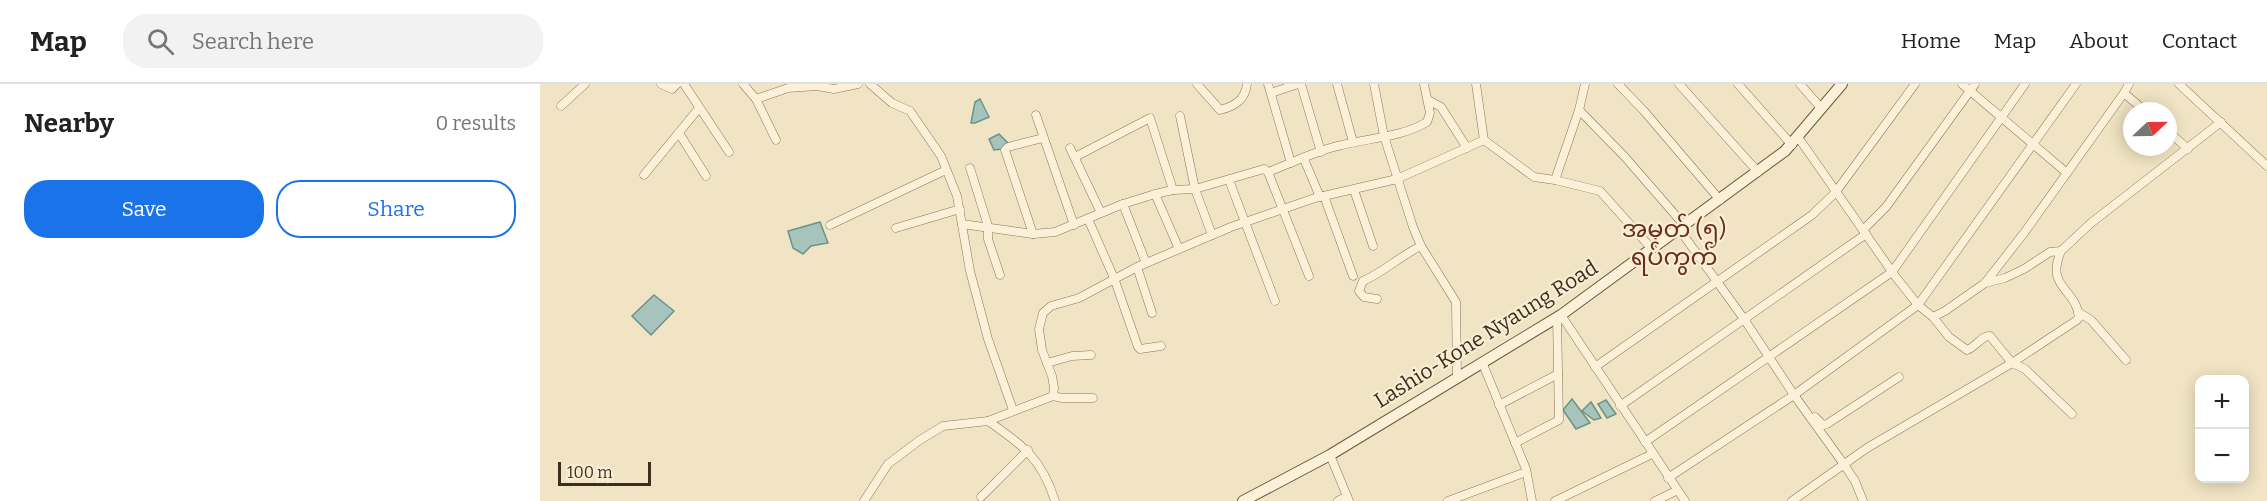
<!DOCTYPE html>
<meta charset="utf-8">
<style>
body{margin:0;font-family:Bitter,"Noto Sans Myanmar",serif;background:#f2f2f2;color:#222}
.controls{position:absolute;right:18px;bottom:18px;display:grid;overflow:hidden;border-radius:12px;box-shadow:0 3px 15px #0003}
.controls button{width:54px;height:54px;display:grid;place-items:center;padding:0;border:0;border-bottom:2px solid #e0e0e0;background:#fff;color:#222;font:30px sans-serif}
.compass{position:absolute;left:1583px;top:18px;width:54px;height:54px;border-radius:50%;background:#fff;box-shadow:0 3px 15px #0003;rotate:68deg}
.scale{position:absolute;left:18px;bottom:15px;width:93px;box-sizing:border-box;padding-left:6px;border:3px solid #3c2d1e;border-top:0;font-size:16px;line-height:21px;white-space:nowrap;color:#3c2d1e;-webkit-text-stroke:4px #f7eed4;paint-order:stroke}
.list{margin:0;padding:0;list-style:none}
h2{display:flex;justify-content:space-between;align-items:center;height:78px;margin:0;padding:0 24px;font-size:26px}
h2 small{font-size:20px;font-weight:400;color:#767676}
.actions{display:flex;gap:12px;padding:18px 24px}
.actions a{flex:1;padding:14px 0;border:2px solid #1a73e8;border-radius:24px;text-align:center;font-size:21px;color:#1a73e8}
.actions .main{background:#1a73e8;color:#fff}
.icon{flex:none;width:33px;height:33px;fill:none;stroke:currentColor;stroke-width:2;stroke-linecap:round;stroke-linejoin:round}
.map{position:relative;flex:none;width:1727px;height:417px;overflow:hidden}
header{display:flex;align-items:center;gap:36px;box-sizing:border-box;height:84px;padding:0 30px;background:#fff;border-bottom:2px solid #e0e0e0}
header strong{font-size:28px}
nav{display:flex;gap:33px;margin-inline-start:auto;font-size:21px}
.search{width:420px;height:54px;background:#f2f2f2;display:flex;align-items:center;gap:15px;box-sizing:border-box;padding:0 21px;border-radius:24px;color:#767676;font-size:22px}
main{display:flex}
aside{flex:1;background:#fff}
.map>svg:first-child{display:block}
.water{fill:#a6c4bb;stroke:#6c9389;stroke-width:1.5}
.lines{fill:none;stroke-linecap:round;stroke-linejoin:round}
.minor-casing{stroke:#8d7559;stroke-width:9}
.secondary-casing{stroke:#6e563c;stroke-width:12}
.minor{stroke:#fbf1d8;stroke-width:8}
.secondary{stroke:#fbf1d8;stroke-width:10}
.labels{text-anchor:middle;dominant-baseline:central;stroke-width:4.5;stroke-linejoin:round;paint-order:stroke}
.street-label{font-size:21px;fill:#3c2d1e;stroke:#f7eed4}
.quarter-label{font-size:24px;fill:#6b2c1b;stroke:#f7eed4}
</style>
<header>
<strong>Map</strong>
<div class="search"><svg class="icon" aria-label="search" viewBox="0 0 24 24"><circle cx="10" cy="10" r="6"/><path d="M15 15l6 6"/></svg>Search here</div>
<nav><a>Home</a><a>Map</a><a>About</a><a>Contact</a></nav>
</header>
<main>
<aside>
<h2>Nearby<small>0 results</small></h2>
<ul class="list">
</ul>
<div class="actions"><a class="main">Save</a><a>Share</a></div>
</aside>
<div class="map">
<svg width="1727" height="417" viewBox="0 0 1727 417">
<rect width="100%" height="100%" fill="#f1e4c4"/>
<g class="water">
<polygon points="440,15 449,33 435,39 431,39 435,18"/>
<polygon points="459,50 468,59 462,65 454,66 449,55"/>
<polygon points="280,138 288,159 271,162 263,170 253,164 248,147"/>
<polygon points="114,211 134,227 111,251 92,232"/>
<polygon points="1032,315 1050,339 1036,345 1023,326"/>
<polygon points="1066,316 1076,330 1067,334 1058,320"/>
<polygon points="1051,318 1061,334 1054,336 1042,327"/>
</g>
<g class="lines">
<g class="minor-casing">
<g id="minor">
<polyline points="121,0 132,5 137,0"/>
<polyline points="144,0 189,68"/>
<polyline points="203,0 216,15 236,56"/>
<polyline points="330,0 352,19 370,27 401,72 417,112 430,187 448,255 473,326"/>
<path d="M657,0l23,26c15,-4 25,-10 27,-26"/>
<polyline points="728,0 751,79"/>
<polyline points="761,0 781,68"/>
<polyline points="797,0 813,58"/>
<polyline points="834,0 844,52 873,143 881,162 916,218 917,294"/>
<polyline points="936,0 944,56"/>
<polyline points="1045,0 1039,26 1015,96 1060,107 1112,165"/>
<polyline points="1078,0 1104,27 1180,116"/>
<polyline points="1139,0 1218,88"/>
<polyline points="1198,0 1252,61"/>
<polyline points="1260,0 1281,24"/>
<polyline points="1422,0 1527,89"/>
<polyline points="1589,0 1584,9 1605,27"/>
<polyline points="1639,0 1727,82"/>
<polyline points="731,9 758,0"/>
<polyline points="216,15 248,4 277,2 294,5 318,0"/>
<polyline points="888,16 901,23 927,64"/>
<polyline points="21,22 45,0"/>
<polyline points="1039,26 1085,73 1144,141"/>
<polyline points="496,31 534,141"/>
<polyline points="640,32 655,105 672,151"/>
<polyline points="1628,47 1648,65"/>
<polyline points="139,49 166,92"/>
<path d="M1258,53l97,139 23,29 15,12 16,20 18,13c9,-3 15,-15 23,-14l22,27 13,6 47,45"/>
<polyline points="530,64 561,129"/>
<polyline points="535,73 610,34 633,106"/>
<polyline points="764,75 780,113"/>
<polyline points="430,84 449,145"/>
<path d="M728,88c24,-9 49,-22 74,-27 28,-7 60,-8 85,-23l3,-9 -6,-29"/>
<polyline points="104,91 159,24"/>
<polyline points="689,96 735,217"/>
<polyline points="814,106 833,162"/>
<polyline points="615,110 639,165"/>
<polyline points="784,112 813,192"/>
<polyline points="583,120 606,179"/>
<polyline points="548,135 574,194 598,263 600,265 621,262"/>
<polyline points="422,140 493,150 465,66 468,63 503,54"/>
<polyline points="290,141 406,86"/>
<polyline points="356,144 420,125"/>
<polyline points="448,144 448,155 460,191"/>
<polyline points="1139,145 1204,235 1254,311 1303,379 1315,397 1323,417"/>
<polyline points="1323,146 1346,123 1435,0"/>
<polyline points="493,150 515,148 583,120 615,110 633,106 655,105 724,85 728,88 769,192"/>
<polyline points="597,183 612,229"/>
<polyline points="1445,199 1465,194 1484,185 1510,168 1521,167 1551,139 1681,38"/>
<path d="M837,215l-13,-2 -5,-6 4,-10c21,-9 37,-25 58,-35"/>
<polyline points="1538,228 1551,236 1586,276"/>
<polyline points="1021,231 1145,417"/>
<polyline points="1393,233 1405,227 1445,199 1484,149 1584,9"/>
<polyline points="942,278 986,385 992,417"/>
<polyline points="507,279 532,272 551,271"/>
<polyline points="1055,283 1272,131 1295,109 1375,0"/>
<polyline points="513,312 522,314 553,314"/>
<polyline points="959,321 1018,290"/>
<polyline points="1080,322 1326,150"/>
<polyline points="1275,333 1283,341 1287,340 1359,293"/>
<polyline points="448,337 513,312 514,304 512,292 502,266 499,245 503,229 511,222 539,214 597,183 691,143 775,114 857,95 944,56 994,93 1015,96"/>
<polyline points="1105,358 1352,188 1485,0"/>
<polyline points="975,359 1019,336 1017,234"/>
<polyline points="790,371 809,417"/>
<polyline points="1128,394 1254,311 1378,221 1536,0"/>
<polyline points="441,413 488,366"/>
<path d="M324,417l24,-37 32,-24 23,-14 45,-5c35,24 54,38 67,80"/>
<polyline points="798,417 807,412"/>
<polyline points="908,417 986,388"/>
<polyline points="1015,417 1112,370"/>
<polyline points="1115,417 1136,407"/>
<path d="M1252,417l75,-53 145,-85 65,-43 2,-3c-3,-29 -34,-29 -18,-66"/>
</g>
</g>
<g class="secondary-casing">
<polyline id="secondary" points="703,417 790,371 1021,231 1245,67 1302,0"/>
</g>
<use href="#minor" class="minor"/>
<use href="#secondary" class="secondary"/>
</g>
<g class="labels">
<g class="street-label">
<text transform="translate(946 250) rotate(-32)">Lashio-Kone Nyaung Road</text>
</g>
<g class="quarter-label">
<text x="1134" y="145">အမှတ် (၅)<tspan x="1134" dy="28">ရပ်ကွက်</tspan></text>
</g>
</g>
</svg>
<div class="controls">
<button>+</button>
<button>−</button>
</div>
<svg class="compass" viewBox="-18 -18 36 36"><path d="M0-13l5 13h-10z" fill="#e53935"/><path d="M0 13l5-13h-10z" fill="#767676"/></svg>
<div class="scale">100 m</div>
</div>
</main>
